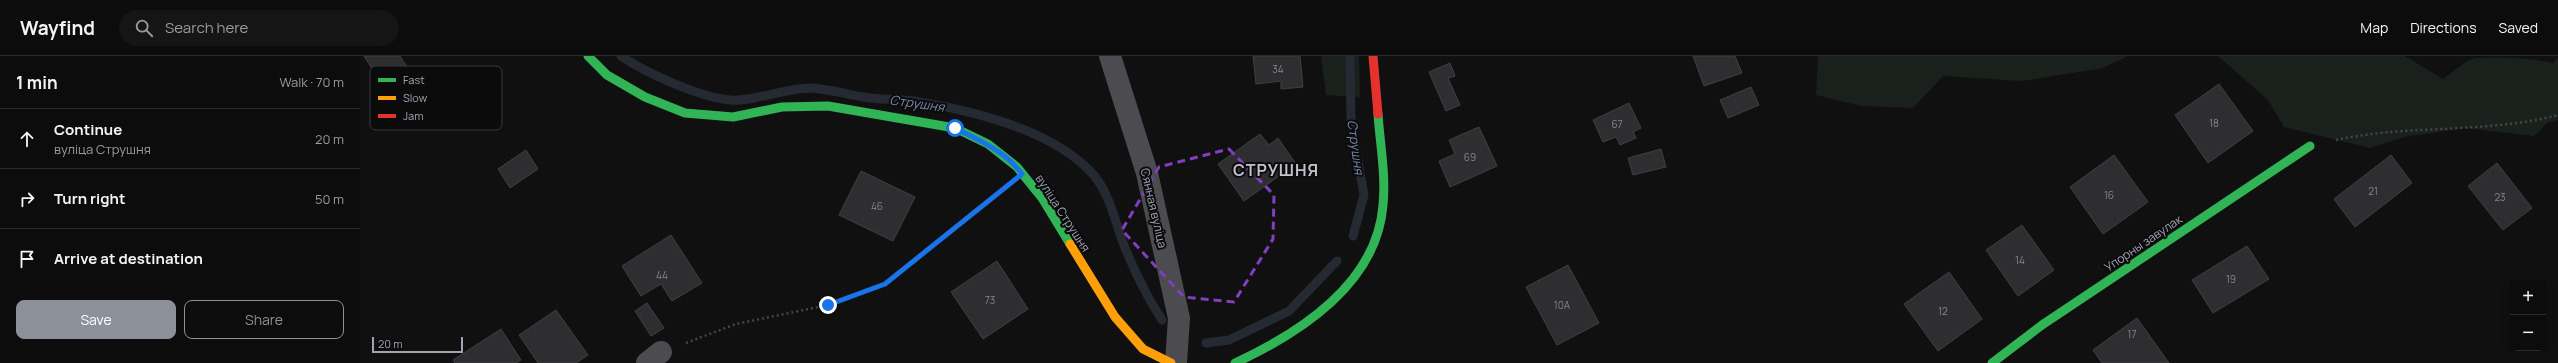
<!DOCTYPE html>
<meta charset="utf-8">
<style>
body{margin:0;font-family:Manrope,sans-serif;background:#151516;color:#f1f3f6}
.controls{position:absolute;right:12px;bottom:12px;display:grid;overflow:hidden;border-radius:8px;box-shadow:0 2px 10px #0003}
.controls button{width:36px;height:36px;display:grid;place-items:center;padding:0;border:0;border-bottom:1px solid #2c2c2e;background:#0c0c0d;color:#f1f3f6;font:20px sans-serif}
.scale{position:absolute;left:12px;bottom:10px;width:91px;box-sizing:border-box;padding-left:4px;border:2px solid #a1a3b2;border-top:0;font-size:11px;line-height:14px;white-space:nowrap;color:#a1a3b2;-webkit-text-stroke:3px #0b0b0c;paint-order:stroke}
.stop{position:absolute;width:12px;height:12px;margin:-9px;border:3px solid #1a73e8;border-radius:50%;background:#fff}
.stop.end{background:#1a73e8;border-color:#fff;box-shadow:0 1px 4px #0008}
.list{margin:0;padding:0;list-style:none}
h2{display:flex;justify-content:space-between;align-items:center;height:52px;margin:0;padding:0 16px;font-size:17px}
h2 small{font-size:13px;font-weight:400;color:#9a9b9d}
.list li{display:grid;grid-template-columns:26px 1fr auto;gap:12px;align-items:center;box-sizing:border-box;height:60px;padding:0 16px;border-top:1px solid #2c2c2e}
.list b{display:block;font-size:15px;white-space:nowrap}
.list p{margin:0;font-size:13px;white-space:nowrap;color:#9a9b9d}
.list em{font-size:13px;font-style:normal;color:#9a9b9d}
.actions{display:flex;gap:8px;padding:12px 16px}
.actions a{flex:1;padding:9px 0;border:1px solid #8c9099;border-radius:8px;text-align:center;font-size:14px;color:#8c9099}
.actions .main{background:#8c9099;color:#fff}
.icon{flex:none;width:22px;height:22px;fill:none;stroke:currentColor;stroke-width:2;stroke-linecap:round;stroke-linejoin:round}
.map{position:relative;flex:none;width:2198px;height:307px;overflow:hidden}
header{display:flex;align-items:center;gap:24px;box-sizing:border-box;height:56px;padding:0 20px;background:#0c0c0d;border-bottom:1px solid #2c2c2e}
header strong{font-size:19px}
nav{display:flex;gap:22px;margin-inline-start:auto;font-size:14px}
.search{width:280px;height:36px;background:#151516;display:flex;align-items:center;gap:10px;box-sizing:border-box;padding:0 14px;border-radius:22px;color:#9a9b9d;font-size:15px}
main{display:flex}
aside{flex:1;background:#0c0c0d}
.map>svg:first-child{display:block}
.green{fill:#1a211c}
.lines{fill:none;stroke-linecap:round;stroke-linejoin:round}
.stream{stroke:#252931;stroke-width:9}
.building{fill:#2e2e30;stroke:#404044}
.path{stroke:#46464b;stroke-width:2.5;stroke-dasharray:2 3;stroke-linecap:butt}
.street{stroke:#4b4b50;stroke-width:22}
.fast{stroke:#30b455;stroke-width:9}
.slow{stroke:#ff9f0a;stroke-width:9}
.jam{stroke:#e5322d;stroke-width:9}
.route{stroke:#1a73e8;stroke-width:5}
.marked{fill:none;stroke:#813ebd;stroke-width:3;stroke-dasharray:8 5;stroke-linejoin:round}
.labels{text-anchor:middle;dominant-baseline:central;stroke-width:4;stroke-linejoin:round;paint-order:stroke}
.number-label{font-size:10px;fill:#848692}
.street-label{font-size:12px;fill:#a1a3b2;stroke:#0b0b0c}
.water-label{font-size:13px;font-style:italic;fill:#788aad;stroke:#0b0b0c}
.district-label{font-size:16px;font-weight:bold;letter-spacing:1px;fill:#c2c3ce;stroke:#0b0b0c}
.key{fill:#0b0b0c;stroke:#38393e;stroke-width:1}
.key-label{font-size:11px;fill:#a1a3b2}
</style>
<header>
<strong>Wayfind</strong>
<div class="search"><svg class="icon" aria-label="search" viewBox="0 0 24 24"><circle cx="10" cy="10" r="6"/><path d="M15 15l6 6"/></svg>Search here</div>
<nav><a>Map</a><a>Directions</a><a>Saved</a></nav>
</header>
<main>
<aside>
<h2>1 min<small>Walk · 70 m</small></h2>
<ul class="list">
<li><svg class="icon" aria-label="ahead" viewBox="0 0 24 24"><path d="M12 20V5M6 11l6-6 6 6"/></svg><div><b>Continue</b><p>вуліца Струшня</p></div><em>20 m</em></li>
<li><svg class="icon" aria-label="right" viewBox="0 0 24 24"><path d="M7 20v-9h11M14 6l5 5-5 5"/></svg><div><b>Turn right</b></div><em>50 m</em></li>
<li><svg class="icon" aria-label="arrive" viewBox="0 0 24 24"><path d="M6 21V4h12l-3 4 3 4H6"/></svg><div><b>Arrive at destination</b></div></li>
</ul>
<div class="actions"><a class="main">Save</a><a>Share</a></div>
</aside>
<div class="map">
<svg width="2198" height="307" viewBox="0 0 2198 307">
<rect width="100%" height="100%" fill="#101011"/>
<g class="green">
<polygon points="961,0 999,0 1000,41 966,39"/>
<polygon points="1458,0 1768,0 1743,12 1662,25 1583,20 1553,52 1501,50 1456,39"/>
<path d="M1858,0h187l38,23c9,-6 18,-15 28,-20 21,-3 60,-1 82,4l5,-5v62l-11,3 -13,13 -69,-8 -61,9 -34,11 -86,-21 -16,-27z"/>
</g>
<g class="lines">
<g class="stream">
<path d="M261,0c25,17 80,42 110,44 22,2 54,-12 79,-12 19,1 35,6 53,9 16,3 33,2 50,4 57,9 135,27 177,70 18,18 24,46 32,69 11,29 24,55 40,80"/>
<polyline points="990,0 991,66 1004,139 993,180"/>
<polyline points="846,287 869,284 929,255 977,205"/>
</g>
</g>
<g class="building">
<polygon points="4,0 40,0 56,25 31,42"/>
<polygon points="893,0 940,0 943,31 921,33 921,25 896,28"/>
<polygon points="1333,0 1375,0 1382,17 1344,30"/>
<polygon points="1090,7 1095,20 1088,22 1100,49 1086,55 1069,16"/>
<polygon points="1859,28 1893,75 1848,107 1815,59"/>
<polygon points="1391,31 1399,49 1368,62 1360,44"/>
<polygon points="1269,47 1281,72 1273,76 1276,82 1260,89 1256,81 1243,86 1233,64"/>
<polygon points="1119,71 1137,110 1090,131 1079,105 1095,98 1089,84"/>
<polygon points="900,78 909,89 918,82 936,108 884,145 858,108"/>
<polygon points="1301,93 1306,111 1273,119 1268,102"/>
<polygon points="166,94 178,113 150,132 138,113"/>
<polygon points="1754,99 1788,146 1743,178 1710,131"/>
<polygon points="2031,99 2052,127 1995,171 1974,143"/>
<polygon points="2137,107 2172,152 2143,174 2108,130"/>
<polygon points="501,115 555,141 533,185 479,159"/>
<polygon points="1662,169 1694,214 1658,240 1626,194"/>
<polygon points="311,179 342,227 312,245 301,228 281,240 262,210"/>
<polygon points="1887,190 1909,223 1853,257 1832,224"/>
<polygon points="637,205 668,253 623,283 591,236"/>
<polygon points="1208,209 1239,267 1197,289 1166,231"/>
<polygon points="1589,216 1622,263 1578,295 1544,248"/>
<polygon points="287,247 304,272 291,280 275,255"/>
<polygon points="196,254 228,299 216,307 178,307 159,279"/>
<polygon points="1777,262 1809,307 1742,307 1733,294"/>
<polygon points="141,273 161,304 156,307 95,307 93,304"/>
</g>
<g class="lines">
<g class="path">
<path d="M1976,84c73,-16 150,-6 222,-25"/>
<polyline points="326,287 376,268 468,249 525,228 641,135"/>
</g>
<g class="street">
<polyline points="750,0 787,117 819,262 816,307"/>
<polyline points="287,307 301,296"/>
</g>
<g class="fast">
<polyline points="228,0 247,19 285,41 325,57 373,61 422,51 468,50 595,72 628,88 657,111 682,142 710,188"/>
<path d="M875,307c65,-30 142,-79 148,-158 3,-30 -3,-61 -5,-91"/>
<polyline points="1632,307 1682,269 1950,90"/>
</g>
<polyline class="slow" points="710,188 755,261 783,293 811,307"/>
<polyline class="jam" points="1013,0 1018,58"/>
</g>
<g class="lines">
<path class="route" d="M468,249l57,-21 137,-110c-16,-22 -43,-34 -67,-46"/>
</g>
<path class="marked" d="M869,93l45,46 -1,44 -39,63 -50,-5 -62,-67 37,-63z"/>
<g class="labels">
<g class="number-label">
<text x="918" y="13">34</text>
<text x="1854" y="67">18</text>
<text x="1257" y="68">67</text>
<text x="1110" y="101">69</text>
<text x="2013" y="135">21</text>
<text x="1749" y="139">16</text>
<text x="2140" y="141">23</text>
<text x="517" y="150">46</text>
<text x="1660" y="204">14</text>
<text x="302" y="219">44</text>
<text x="1871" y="223">19</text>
<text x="630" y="244">73</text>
<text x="1202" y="249">10А</text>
<text x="1583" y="255">12</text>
<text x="1772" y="278">17</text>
</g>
<g class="street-label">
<text transform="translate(794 152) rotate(77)">Сянная вуліца</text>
<text transform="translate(703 157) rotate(57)">вуліца Струшня</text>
<text transform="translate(1783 187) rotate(-34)">Упорны завулак</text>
</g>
<g class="water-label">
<text transform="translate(557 47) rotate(8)">Струшня</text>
<text transform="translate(996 91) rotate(82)">Струшня</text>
</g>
<g class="district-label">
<text x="916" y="114">СТРУШНЯ</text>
</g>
</g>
<rect x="10" y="10" width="132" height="64" rx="6" class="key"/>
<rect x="18" y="22" width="18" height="4" fill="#30b455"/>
<rect x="18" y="40" width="18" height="4" fill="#ff9f0a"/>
<rect x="18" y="58" width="18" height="4" fill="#e5322d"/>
<g class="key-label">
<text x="43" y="28">Fast</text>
<text x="43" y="46">Slow</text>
<text x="43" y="64">Jam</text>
</g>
</svg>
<div class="controls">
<button>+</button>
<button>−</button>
</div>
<div class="scale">20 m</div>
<div class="stop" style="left:595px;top:72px"></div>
<div class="stop end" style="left:468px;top:249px"></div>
</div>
</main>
